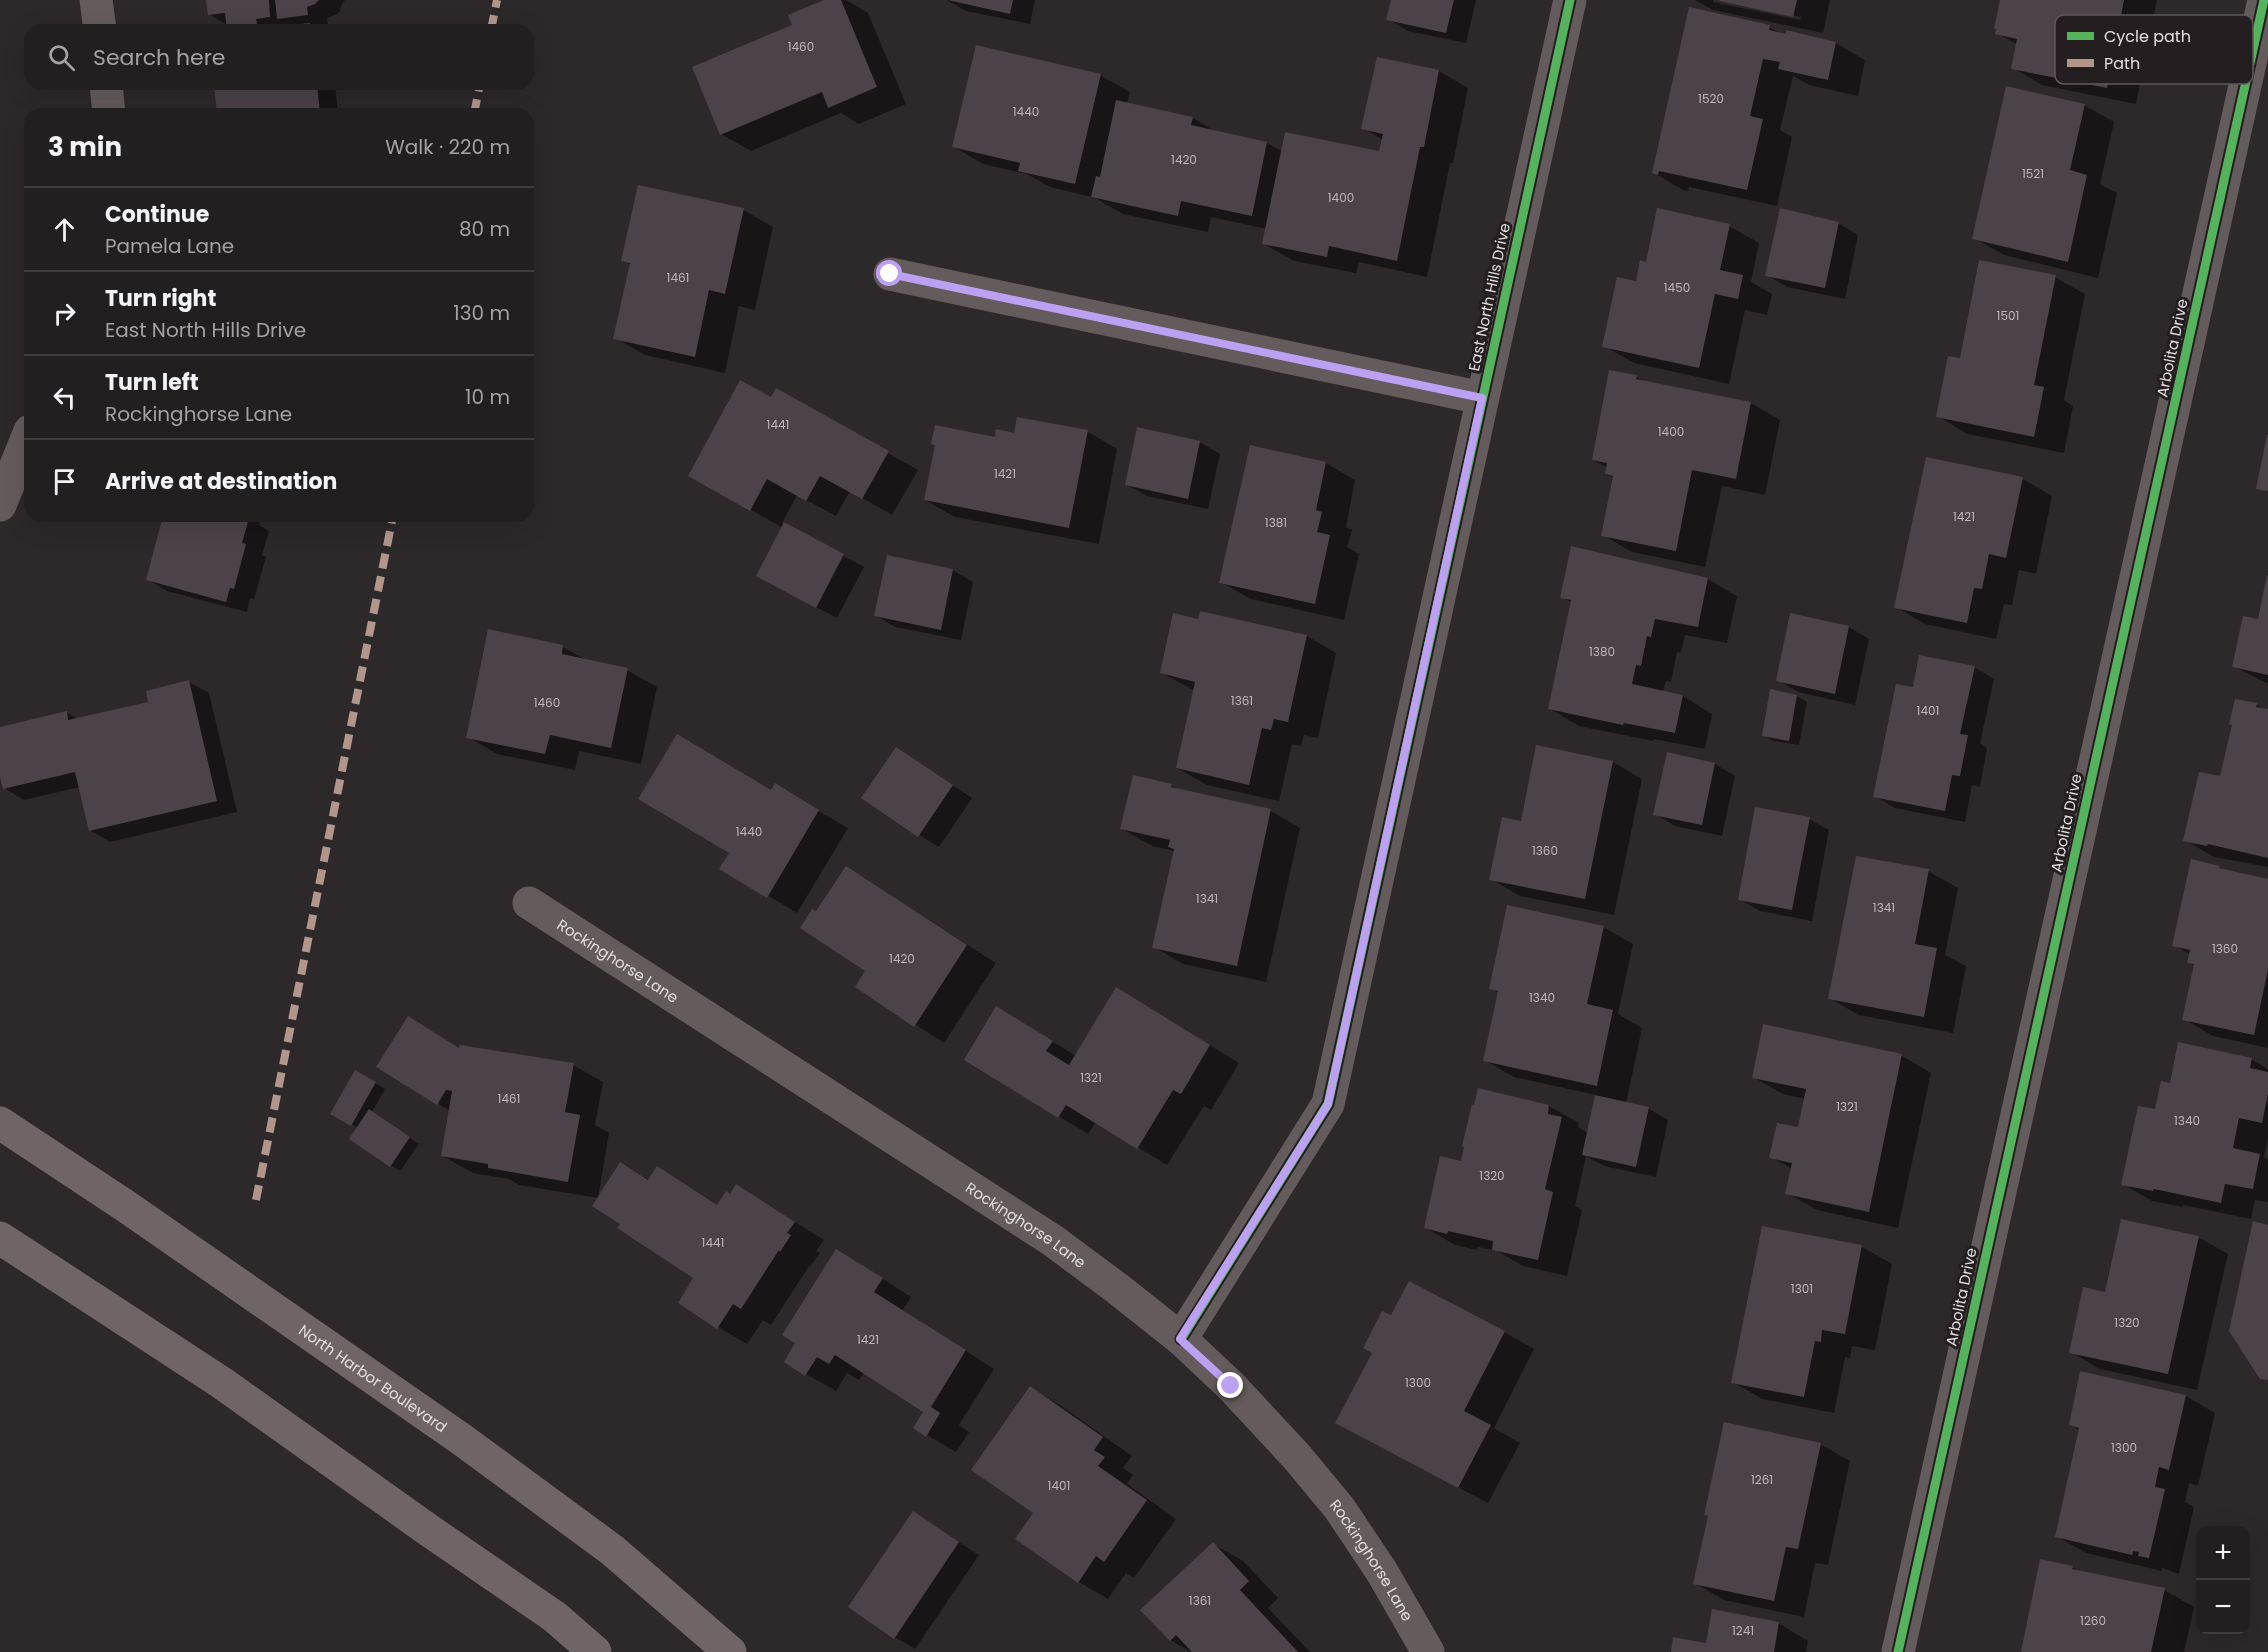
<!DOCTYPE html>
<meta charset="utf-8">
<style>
body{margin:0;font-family:Poppins,sans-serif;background:#2a2729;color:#f1f3f6}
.controls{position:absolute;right:18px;bottom:18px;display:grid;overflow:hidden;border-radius:12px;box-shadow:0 6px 24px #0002}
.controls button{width:54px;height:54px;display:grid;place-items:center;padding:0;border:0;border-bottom:2px solid #3f3d3e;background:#221f20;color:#f1f3f6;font:30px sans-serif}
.stop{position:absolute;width:18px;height:18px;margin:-14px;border:4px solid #bca0f2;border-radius:50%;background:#fff}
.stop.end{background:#bca0f2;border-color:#fff;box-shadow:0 2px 6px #0008}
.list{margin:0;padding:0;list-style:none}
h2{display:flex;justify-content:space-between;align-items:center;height:78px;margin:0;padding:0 24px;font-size:26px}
h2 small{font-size:20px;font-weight:400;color:#a2a2a5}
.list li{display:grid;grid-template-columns:39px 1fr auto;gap:18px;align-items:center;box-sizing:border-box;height:84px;padding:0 24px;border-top:2px solid #3f3d3e}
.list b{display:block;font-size:22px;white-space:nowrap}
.list p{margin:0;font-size:20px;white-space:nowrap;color:#a2a2a5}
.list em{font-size:20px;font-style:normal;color:#a2a2a5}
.icon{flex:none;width:33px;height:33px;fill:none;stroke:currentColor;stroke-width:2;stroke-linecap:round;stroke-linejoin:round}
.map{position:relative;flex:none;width:2268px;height:1652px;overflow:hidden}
.search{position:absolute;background:#221f20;box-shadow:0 6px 24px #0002;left:24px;top:24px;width:510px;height:66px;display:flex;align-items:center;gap:15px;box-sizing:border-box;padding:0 21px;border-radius:18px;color:#a2a2a5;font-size:22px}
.panel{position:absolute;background:#221f20;box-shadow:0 6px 24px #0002;left:24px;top:108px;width:510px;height:414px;border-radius:18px}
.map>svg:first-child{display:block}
.shadow{fill:#0007}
.building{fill:#4b424a}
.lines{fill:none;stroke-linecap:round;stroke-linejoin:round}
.minor{stroke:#645b5c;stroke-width:33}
.major{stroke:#706566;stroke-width:33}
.quiet{stroke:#b2968c;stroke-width:8;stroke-dasharray:15 8;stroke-linecap:butt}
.cycleway-casing{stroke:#241e20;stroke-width:13}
.cycleway{stroke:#56b35d;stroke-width:9}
.route{stroke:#bca0f2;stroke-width:8}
.labels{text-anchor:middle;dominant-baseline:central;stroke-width:6;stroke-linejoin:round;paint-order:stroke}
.number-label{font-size:12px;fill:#bcb7ba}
.street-label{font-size:15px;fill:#e2dedf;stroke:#241e20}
.key{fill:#241e20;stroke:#5d5859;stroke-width:1.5}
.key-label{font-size:16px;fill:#e2dedf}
</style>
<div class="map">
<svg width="2268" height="1652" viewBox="0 0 2268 1652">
<rect width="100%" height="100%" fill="#2d292b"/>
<g class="shadow">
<polygon points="208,0 344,0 345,2 343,2 340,11 336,15 327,18 328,26 315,28 319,30 228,30 227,25 209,14"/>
<polygon points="828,0 846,0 868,13 906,104 859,124 841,113 751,151 721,134 794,26"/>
<polygon points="947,0 1035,0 1030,24 966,11"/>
<polygon points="1392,0 1476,0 1466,43 1408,31 1388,19"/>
<polygon points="1695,0 1713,0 1713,2 1800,20 1801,17 1718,0 1830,0 1823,33 1713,10"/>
<polygon points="2001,0 2157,0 2136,104 2042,85 2013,68 2018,45 1997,33"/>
<polygon points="1769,27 1783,35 1787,36 1787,32 1836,43 1865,60 1858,96 1809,85 1793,76 1780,130 1792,137 1777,206 1689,187 1688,191 1683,190 1654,173"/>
<polygon points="1439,71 1468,88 1453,163 1450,163 1427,277 1359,262 1356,273 1294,261 1264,244 1267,229 1211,217 1208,232 1123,214 1095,198 1050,187 1027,174 983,164 954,147 1100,75 1130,92 1127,104 1193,118 1218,133 1267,143 1283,152 1380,152 1383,140 1363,128"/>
<polygon points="216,84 335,84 338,114 219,114"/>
<polygon points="2084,105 2114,122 2100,184 2117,193 2098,278 2004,255 1974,238"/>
<polygon points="639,187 744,210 773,227 755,310 739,306 725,373 645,355 615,338 631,265 623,260"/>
<polygon points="1838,223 1858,235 1845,299 1787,287 1767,275"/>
<polygon points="1729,226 1759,243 1751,282 1772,294 1767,315 1745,310 1729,384 1634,363 1604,346 1647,263"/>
<polygon points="2055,277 2085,294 2064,400 2073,406 2064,453 1967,434 1938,416"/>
<polygon points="1636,377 1646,382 1751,403 1780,420 1765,495 1722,486 1705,567 1632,552 1603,535 1614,478 1606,474 1608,468 1593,460"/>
<polygon points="776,390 918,470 892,515 850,491 836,516 797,495 782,523 864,567 837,618 778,587 783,528 690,475 772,400"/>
<polygon points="1019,419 1088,432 1117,449 1099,544 955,517 925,500 996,438 1015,435"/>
<polygon points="1138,429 1200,442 1220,454 1208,509 1147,496 1127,485"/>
<polygon points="1251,447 1326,463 1355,480 1346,527 1352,530 1347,547 1359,554 1344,620 1251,599 1221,582"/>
<polygon points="2023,479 2052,496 2036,574 2019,570 2012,605 2004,604 1996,639 1925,624 1896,607"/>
<polygon points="160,516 262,516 259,525 269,531 262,555 266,557 254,599 250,598 247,612 167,591 147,579 164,518"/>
<polygon points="953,570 973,582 961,640 895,627 875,615"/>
<polygon points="2268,578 2268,684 2233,666 2259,621"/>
<polygon points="1708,579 1737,596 1727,643 1685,635 1681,653 1677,652 1671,682 1666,681 1663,692 1683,696 1712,714 1705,749 1654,739 1653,741 1579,726 1550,709 1572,603 1562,597"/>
<polygon points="1201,612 1307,636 1336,653 1318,738 1304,735 1301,746 1292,744 1279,801 1207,785 1177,768 1195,691 1162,673 1199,621"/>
<polygon points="1791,615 1849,627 1869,639 1855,705 1798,692 1778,680"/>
<polygon points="489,631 563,647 588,661 627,670 657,687 641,764 579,751 575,770 497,754 468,737"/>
<polygon points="1974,667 1994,679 1980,743 1987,748 1980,787 1972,785 1965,822 1895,808 1875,796"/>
<polygon points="189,682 209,693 237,812 110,842 90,830 80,787 24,800 4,788 0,770 0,728 67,713 78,719 150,703"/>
<polygon points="1771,691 1797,696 1807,702 1799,745 1773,741 1763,735"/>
<polygon points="2256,705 2268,711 2268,867 2214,857 2185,840 2222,778"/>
<polygon points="1668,754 1715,764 1735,776 1722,836 1675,826 1655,814"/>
<polygon points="916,761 972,798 939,847 919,835"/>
<polygon points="1613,762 1642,779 1614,915 1520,896 1491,879 1522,823"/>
<polygon points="1171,785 1181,791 1271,811 1300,828 1266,982 1183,964 1154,947 1175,851 1152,846 1122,829"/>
<polygon points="775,786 848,828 797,913 721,868"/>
<polygon points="1809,819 1829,830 1812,921 1760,911 1739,899"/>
<polygon points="2219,867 2227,872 2268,880 2268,1048 2213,1036 2184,1019 2195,966 2189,962 2191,955 2174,945"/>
<polygon points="846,868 996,963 944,1043 857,987 867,970"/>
<polygon points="1928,871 1958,888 1945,955 1966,966 1953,1033 1859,1015 1829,998"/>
<polygon points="1603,927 1633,944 1618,1014 1642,1028 1626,1104 1648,1108 1668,1120 1656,1177 1604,1166 1586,1156 1575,1206 1582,1210 1567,1276 1523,1266 1497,1251 1478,1247 1477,1250 1455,1245 1426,1228 1462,1163 1480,1090 1549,1106 1579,1123 1578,1127 1588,1133 1596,1095 1514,1077 1484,1060 1499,993 1491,988"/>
<polygon points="1146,1006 1239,1063 1211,1110 1204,1106 1167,1165 1096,1122 1088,1134 966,1060 1026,1025 1076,1056"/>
<polygon points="409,1018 461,1049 573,1065 603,1082 595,1125 609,1133 598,1198 519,1185 509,1179 473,1173 443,1156 450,1111 379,1067"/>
<polygon points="1764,1026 1902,1056 1931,1073 1898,1228 1817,1210 1787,1193 1792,1169 1771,1157 1799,1129 1805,1099 1783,1094 1753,1077"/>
<polygon points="2251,1059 2268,1069 2268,1138 2264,1157 2268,1160 2268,1202 2255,1200 2251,1219 2183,1205 2183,1207 2152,1201 2123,1184 2156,1111 2171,1085"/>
<polygon points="356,1072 385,1089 372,1112 419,1144 400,1171 391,1165 358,1128 332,1113"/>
<polygon points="621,1164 649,1180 657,1168 718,1206 731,1195 737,1186 824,1240 816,1251 820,1253 810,1267 809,1266 771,1325 763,1320 747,1344 718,1327 695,1277 622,1224"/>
<polygon points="1763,1228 1862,1247 1892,1264 1875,1350 1852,1346 1850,1358 1845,1357 1834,1413 1762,1399 1733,1382"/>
<polygon points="2198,1237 2228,1254 2197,1390 2100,1369 2071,1352 2106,1294"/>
<polygon points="866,1268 911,1297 903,1310 994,1369 959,1425 969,1432 956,1452 927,1435 925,1411 864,1372 859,1380 847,1373 836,1391 806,1374"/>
<polygon points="1392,1317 1504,1332 1534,1349 1494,1428 1520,1443 1488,1503 1367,1440"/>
<polygon points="1030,1388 1060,1405 1132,1456 1123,1468 1133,1475 1127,1484 1176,1519 1134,1578 1126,1573 1108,1599 1079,1582 1035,1513"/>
<polygon points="2186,1396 2215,1413 2198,1486 2189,1483 2185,1502 2194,1507 2179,1574 2162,1568 2162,1571 2086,1553 2056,1536 2080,1430 2071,1425"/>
<polygon points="1820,1444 1850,1461 1828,1565 1815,1563 1804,1617 1724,1600 1695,1583"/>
<polygon points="913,1513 979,1555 915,1649 895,1637"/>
<polygon points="1213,1544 1243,1561 1278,1598 1268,1608 1310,1652 1191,1652 1170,1640"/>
<polygon points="2072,1567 2080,1572 2164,1590 2194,1607 2184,1652 2025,1652"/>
<polygon points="1778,1623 1808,1641 1806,1652 1672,1652 1707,1645"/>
</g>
<g class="building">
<polygon points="206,0 269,0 270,17 256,19 258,30 227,30 225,13 208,15"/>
<polygon points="275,0 319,0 315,4 307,7 308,15 277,19"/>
<polygon points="824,0 841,0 877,87 828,108 822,92 720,135 692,67 792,25 788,15"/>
<polygon points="948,0 1013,0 1010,14"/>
<polygon points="1391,0 1454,0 1446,33 1386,20"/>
<polygon points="1716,0 1797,0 1793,17"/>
<polygon points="2000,0 2124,0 2107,88 2011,69 2017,39 1995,34 1996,29 1994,29"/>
<polygon points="1689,7 1770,25 1769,30 1786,34 1786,30 1836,42 1828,80 1778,69 1780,62 1763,59 1750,116 1763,119 1747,190 1659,171 1658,175 1652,173"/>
<polygon points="310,23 311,30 259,30 259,28"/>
<polygon points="976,45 1101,74 1075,184 1018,171 1020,163 952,147"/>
<polygon points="1377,57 1439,70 1424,147 1420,147 1397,261 1329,246 1327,257 1262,244 1285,132 1379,151 1383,134 1361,129"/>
<polygon points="214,84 317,84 320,114 217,114"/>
<polygon points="2006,86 2085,104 2070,170 2087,175 2068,262 1972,239"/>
<polygon points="1116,100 1193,117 1191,125 1267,142 1252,216 1181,201 1178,216 1091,197 1096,176 1100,177"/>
<polygon points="638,185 744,208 725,294 709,290 695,357 613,339 630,263 621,261"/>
<polygon points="1657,208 1730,224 1720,270 1743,275 1738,299 1715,294 1699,368 1602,347 1617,277 1636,281 1640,260 1646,262"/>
<polygon points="1780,208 1839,222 1825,288 1765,276"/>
<polygon points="1979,260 2056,275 2034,385 2044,387 2034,437 1936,417 1948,356 1960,358"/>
<polygon points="1609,370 1637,375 1636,379 1751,402 1736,479 1692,470 1676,551 1601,536 1613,476 1605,474 1607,463 1592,460"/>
<polygon points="740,380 771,397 776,388 889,451 862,499 820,476 806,501 767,479 750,511 688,476"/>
<polygon points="1017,417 1088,430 1069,528 924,500 935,445 931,444 935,425 995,437 996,429 1014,433"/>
<polygon points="1137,427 1200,441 1188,499 1125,485"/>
<polygon points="2267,435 2268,435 2268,491 2256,489"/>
<polygon points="1250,445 1326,462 1316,510 1322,512 1317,532 1330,535 1315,604 1219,583"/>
<polygon points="1926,457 2023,477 2006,558 1989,554 1982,589 1974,588 1967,623 1894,608"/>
<polygon points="163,516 242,516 249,518 242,543 246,544 234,589 230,588 226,602 146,580"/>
<polygon points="784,522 844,554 816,608 756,576"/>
<polygon points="1571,546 1708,578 1698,627 1655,619 1651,637 1647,636 1641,666 1636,665 1632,684 1683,695 1675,733 1624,723 1623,725 1548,709 1571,600 1560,598"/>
<polygon points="887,555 953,569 941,630 874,616"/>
<polygon points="2267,575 2268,576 2268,675 2232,667 2243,616 2258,619"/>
<polygon points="1200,611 1307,635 1288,722 1274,719 1271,730 1262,728 1249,785 1176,768 1195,682 1160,673 1173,613 1198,619"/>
<polygon points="1790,613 1849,626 1835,694 1776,681"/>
<polygon points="488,629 563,645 562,654 628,668 611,748 550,735 545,754 466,738"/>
<polygon points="1919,655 1975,666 1960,734 1968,735 1960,776 1952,775 1945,811 1873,797 1896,684 1913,687"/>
<polygon points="189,680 217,801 89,831 75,772 3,789 0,777 0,727 67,711 68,720 148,702 146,691"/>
<polygon points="1770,689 1797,695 1789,741 1762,736"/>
<polygon points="2235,699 2257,703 2256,707 2268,709 2268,858 2208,844 2207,846 2183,841 2199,772 2220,776 2232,725 2229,724"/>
<polygon points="677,734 771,790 775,783 819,810 767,898 719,869 729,853 638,799"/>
<polygon points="1536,745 1613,761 1585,899 1489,880 1502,817 1521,821"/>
<polygon points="896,747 953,785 918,837 861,798"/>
<polygon points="1667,752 1715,763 1702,825 1653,815"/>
<polygon points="1133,775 1172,784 1171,787 1271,809 1237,966 1152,948 1174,849 1168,847 1170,840 1120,829"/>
<polygon points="1755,807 1810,817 1792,910 1738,900"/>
<polygon points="1856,856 1929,869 1915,944 1937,948 1924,1017 1828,999"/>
<polygon points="2191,859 2220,866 2219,868 2268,879 2268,970 2254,1035 2182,1020 2194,964 2187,963 2190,950 2172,946"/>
<polygon points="846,866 967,945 914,1027 855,987 865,971 800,928 812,909 816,911"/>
<polygon points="1507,905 1604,926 1587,1004 1613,1010 1597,1086 1483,1061 1498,991 1489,989"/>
<polygon points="1116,987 1210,1045 1181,1094 1173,1090 1137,1149 1066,1105 1058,1118 964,1060 996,1006 1053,1041 1046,1051 1069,1065"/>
<polygon points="408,1016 459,1048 460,1045 574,1063 565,1112 580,1115 568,1182 488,1168 488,1164 441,1156 452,1091 446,1090 437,1105 376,1067"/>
<polygon points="1763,1024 1902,1054 1869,1212 1785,1194 1792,1163 1769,1158 1777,1123 1798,1127 1806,1089 1752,1078"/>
<polygon points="2178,1042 2252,1058 2250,1068 2268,1072 2268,1094 2262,1123 2239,1118 2233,1148 2260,1154 2253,1189 2225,1184 2221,1203 2154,1189 2153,1191 2121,1185 2138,1106 2155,1109 2161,1081 2170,1083"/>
<polygon points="355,1070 376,1082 351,1126 330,1114"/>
<polygon points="1478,1088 1549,1105 1548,1114 1562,1117 1545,1189 1553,1192 1538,1260 1492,1250 1493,1241 1448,1231 1447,1234 1424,1228 1440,1156 1461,1161 1464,1147 1462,1146 1472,1104 1474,1105"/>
<polygon points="1595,1095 1649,1107 1636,1167 1582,1155"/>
<polygon points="369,1109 410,1137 390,1167 349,1139"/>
<polygon points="620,1162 648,1180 657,1166 717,1205 726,1191 730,1194 736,1184 795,1222 787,1233 791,1235 780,1252 779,1250 741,1309 733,1304 717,1329 678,1303 693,1278 617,1228 620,1224 592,1206"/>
<polygon points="2121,1219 2199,1236 2168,1374 2069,1353 2083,1287 2105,1292"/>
<polygon points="2253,1221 2268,1225 2268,1380 2260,1379 2229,1331"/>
<polygon points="1762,1226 1862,1245 1845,1334 1822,1330 1821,1342 1815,1341 1804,1397 1731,1383"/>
<polygon points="836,1249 883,1278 874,1292 966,1350 931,1407 940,1413 926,1437 913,1428 923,1412 835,1355 829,1364 817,1357 805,1376 784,1362 795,1343 782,1335"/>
<polygon points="1409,1281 1505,1331 1464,1411 1491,1425 1458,1488 1335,1423 1372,1353 1363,1348 1382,1311 1391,1315"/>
<polygon points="2080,1371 2186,1395 2169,1470 2159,1467 2155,1487 2165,1489 2149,1558 2138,1556 2139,1552 2133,1551 2132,1555 2055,1537 2079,1428 2069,1425"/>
<polygon points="1030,1386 1103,1437 1094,1450 1105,1457 1098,1466 1147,1500 1104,1562 1096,1556 1078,1583 1015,1539 1033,1513 971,1470"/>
<polygon points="1724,1422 1821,1443 1798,1549 1786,1547 1774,1601 1693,1584 1708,1516 1704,1515"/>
<polygon points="913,1511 959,1542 894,1639 848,1607"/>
<polygon points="1213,1542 1249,1581 1240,1590 1298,1652 1192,1652 1176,1635 1170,1641 1140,1610"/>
<polygon points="2040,1559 2073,1566 2072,1569 2165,1588 2151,1652 2021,1652"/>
<polygon points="1712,1609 1779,1622 1774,1652 1671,1652 1673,1637 1706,1643"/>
</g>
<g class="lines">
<g class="minor">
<polyline points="96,0 100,30"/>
<polyline points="106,84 109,114"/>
<polyline points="890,274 1482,398"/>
<polyline points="0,505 30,431"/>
<path id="s1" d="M529,903l523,337 66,49 63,50 50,47 66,71 43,52 42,63 46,80"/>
<polyline points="1181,1339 1328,1104 1570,0"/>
<polyline points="1898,1652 2264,0"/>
</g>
<g class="major">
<path id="s2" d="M0,1123l127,84 334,232 151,111 118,102"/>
<polyline points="0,1238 222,1383 427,1529 555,1617 595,1652"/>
</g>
<g class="quiet">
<polyline points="491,30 497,0"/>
<polyline points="474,114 480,84"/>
<polyline points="256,1200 393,516"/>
</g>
<g class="cycleway-casing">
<g id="cycleway">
<polyline points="1181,1339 1328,1104 1570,0"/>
<polyline points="1898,1652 2264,0"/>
</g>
</g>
<use href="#cycleway" class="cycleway"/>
</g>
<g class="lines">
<polyline class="route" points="890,274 1482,398 1328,1104 1180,1339 1231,1386"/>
</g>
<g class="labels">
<g class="number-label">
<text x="801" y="46">1460</text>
<text x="1711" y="98">1520</text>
<text x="1026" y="111">1440</text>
<text x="1184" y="159">1420</text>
<text x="2033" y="173">1521</text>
<text x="1341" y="197">1400</text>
<text x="678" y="277">1461</text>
<text x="1677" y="287">1450</text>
<text x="2008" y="315">1501</text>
<text x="778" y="424">1441</text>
<text x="1671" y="431">1400</text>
<text x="1005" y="473">1421</text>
<text x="1964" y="516">1421</text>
<text x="1276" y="522">1381</text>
<text x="1602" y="651">1380</text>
<text x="1242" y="700">1361</text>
<text x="547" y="702">1460</text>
<text x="1928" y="710">1401</text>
<text x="749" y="831">1440</text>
<text x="1545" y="850">1360</text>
<text x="1207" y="898">1341</text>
<text x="1884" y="907">1341</text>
<text x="2225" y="948">1360</text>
<text x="902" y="958">1420</text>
<text x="1542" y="997">1340</text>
<text x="1091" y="1077">1321</text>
<text x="509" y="1098">1461</text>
<text x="1847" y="1106">1321</text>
<text x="2187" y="1120">1340</text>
<text x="1492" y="1175">1320</text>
<text x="713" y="1242">1441</text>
<text x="1802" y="1288">1301</text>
<text x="2127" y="1322">1320</text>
<text x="868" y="1339">1421</text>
<text x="1418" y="1382">1300</text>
<text x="2124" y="1447">1300</text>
<text x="1762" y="1479">1261</text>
<text x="1059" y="1485">1401</text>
<text x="1200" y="1600">1361</text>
<text x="2093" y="1620">1260</text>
<text x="1743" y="1630">1241</text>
</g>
<g class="street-label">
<text transform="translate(1489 297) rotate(-78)">East North Hills Drive</text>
<text transform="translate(2172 348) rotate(-78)">Arbolita Drive</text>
<text transform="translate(2066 823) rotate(-78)">Arbolita Drive</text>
<text stroke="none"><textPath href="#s1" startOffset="106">Rockinghorse Lane</textPath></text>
<text stroke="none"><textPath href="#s1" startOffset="592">Rockinghorse Lane</textPath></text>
<text transform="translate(1961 1297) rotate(-78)">Arbolita Drive</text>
<text stroke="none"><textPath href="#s2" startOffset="452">North Harbor Boulevard</textPath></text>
<text stroke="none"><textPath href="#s1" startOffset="1078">Rockinghorse Lane</textPath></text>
</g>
</g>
<rect x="2055" y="15" width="198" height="69" rx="9" class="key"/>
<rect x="2067" y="32" width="27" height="8" fill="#56b35d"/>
<rect x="2067" y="59" width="27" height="8" fill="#b2968c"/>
<g class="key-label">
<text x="2104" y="42">Cycle path</text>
<text x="2104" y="69">Path</text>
</g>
</svg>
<div class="controls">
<button>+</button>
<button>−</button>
</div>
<div class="stop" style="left:890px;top:274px"></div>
<div class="stop end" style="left:1231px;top:1386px"></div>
<div class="search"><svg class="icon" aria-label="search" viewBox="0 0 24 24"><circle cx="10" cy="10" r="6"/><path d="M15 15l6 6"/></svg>Search here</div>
<section class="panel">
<h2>3 min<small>Walk · 220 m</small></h2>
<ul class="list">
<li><svg class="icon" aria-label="ahead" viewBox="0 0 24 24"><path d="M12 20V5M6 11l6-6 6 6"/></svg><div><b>Continue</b><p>Pamela Lane</p></div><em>80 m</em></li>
<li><svg class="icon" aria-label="right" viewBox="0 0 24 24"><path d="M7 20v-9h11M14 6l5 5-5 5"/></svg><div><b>Turn right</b><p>East North Hills Drive</p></div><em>130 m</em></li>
<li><svg class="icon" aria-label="left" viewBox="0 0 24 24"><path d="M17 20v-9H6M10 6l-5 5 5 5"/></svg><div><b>Turn left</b><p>Rockinghorse Lane</p></div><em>10 m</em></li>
<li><svg class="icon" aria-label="arrive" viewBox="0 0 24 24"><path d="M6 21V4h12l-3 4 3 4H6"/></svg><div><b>Arrive at destination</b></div></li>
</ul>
</section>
</div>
